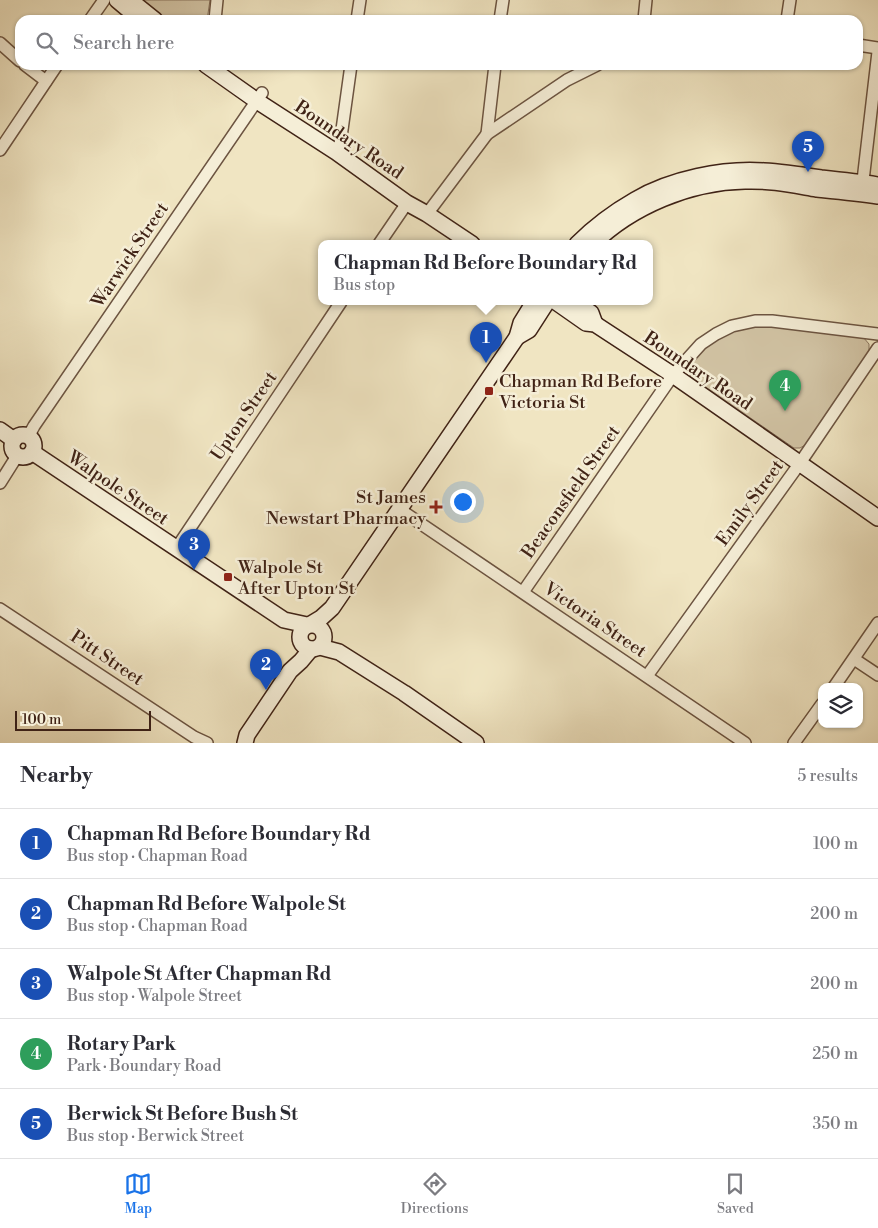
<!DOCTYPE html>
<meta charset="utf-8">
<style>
body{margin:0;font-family:"Libre Bodoni",serif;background:#f7f7f7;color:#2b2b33}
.controls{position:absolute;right:15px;bottom:15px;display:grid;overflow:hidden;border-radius:10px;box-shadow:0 1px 4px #0004}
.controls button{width:45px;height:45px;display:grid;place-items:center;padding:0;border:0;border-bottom:1px solid #e1e1e2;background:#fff;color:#2b2b33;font:25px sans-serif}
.scale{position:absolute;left:15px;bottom:12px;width:136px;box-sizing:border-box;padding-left:5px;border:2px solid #402316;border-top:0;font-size:14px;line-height:18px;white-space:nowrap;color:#402316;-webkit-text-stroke:4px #f5eed7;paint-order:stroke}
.you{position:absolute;left:462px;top:501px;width:18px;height:18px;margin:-12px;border:4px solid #fff;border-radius:50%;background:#1a73e8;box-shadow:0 0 0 8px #1a73e833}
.badge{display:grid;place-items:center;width:32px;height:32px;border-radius:50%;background:#1a73e8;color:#fff;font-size:16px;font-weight:700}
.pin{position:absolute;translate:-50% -41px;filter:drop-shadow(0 1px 2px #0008)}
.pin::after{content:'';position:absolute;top:26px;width:18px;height:15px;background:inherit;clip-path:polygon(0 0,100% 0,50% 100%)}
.popup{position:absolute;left:318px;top:240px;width:335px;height:65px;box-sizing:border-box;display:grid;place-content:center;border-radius:10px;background:#fff;filter:drop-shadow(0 1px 4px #0005);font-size:16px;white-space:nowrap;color:#7c7c81}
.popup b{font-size:19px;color:#2b2b33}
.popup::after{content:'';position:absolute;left:50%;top:100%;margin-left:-10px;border:10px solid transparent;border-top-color:#fff}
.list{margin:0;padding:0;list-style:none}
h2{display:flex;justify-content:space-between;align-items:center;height:65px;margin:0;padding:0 20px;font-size:21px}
h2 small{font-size:16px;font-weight:400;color:#7c7c81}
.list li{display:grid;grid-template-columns:32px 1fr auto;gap:15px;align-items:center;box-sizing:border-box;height:70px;padding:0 20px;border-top:1px solid #e1e1e2}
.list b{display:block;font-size:19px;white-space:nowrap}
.list p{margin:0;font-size:16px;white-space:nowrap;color:#7c7c81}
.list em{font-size:16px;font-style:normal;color:#7c7c81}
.icon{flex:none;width:28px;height:28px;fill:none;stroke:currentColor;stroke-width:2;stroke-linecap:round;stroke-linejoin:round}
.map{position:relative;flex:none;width:878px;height:743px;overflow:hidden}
.search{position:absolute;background:#fff;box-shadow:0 1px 4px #0004;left:15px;right:15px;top:15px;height:55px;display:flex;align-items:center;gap:12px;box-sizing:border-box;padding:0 18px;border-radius:15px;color:#7c7c81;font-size:19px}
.sheet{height:415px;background:#fff}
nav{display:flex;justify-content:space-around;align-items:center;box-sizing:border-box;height:70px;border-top:1px solid #e1e1e2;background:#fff;font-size:14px;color:#7c7c81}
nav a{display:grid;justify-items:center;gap:2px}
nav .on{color:#1a73e8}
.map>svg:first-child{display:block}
.green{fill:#d2c4a5;stroke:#89745e}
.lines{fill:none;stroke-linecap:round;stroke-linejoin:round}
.street-casing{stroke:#6c5441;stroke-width:14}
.secondary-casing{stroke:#402316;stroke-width:18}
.street{stroke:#f5eed7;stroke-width:11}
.secondary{stroke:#f5eed7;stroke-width:15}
.poi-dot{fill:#8f2418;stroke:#f5eed7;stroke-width:2}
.labels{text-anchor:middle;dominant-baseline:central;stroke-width:5;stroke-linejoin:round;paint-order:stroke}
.street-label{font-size:18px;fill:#402316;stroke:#f5eed7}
.poi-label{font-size:18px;fill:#402316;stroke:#f5eed7;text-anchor:start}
</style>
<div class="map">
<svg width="878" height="743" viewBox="0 0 878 743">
<rect width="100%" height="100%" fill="#f0e5c2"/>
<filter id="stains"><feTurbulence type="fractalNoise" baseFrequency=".004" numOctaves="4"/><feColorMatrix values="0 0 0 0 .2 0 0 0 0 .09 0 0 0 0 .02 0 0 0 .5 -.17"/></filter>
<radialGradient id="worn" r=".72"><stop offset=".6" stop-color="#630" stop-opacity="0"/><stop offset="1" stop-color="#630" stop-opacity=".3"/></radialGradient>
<g class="green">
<polygon points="142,0 210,0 207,20 164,20"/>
<path d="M772,325l91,12 6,7v9l-62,91 -7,4h-6l-103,-71c-2,-3 -3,-7 -2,-11 4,-11 29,-28 40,-33 14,-5 28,-7 43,-8z"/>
</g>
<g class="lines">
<g class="street-casing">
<g id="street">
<polyline points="90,20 104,0"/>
<polyline points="215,20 217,0"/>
<polyline points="357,20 360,0"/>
<polyline points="500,20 503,0"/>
<polyline points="644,20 646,0"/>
<polyline points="787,20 790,0"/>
<polyline points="0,43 20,61"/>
<polyline points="858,45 878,48"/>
<polyline points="25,65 46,81"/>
<polyline points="487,134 495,65"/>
<polyline points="0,150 57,65"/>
<polyline points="336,152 340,144 351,65"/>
<polyline points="862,189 878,52"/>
<polyline points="427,214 487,134 567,80 597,65"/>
<polyline points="379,244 407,203"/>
<polyline points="28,437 34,426 262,93"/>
<polyline points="0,483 17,456"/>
<polyline points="399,509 745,743"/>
<polyline points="176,549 341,302"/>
<polyline points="523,592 673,375 701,344 716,334 732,326 755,321 772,321 878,334"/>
<polyline points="0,609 194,737 207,743"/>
<polyline points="854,659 878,675"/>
<polyline points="647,676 800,463 878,348"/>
<polyline points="834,687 878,623"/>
<polyline points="794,743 822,704"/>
</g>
</g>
<g class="secondary-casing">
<g id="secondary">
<polyline points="117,0 136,16"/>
<polyline points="130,0 155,20"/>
<polyline points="206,65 257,101 336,152 407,203 427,214 472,244"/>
<path d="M577,244c17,-17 37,-32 58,-44 35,-21 88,-32 129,-29 19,1 38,4 57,7 19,2 38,4 57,7"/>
<path d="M593,244c39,-38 97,-62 152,-63 25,-1 48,4 72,8 20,2 41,4 61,7"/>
<polyline points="556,302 586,323 595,324 673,375 878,518"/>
<polyline points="575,302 591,313 595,324"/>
<polyline points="517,337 529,330 547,302"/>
<polyline points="0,430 14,440"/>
<circle cx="23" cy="446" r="11"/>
<polyline points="32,452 284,620 307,625"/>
<polyline points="311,624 321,618 332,608 517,337 521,323 534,302"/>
<circle cx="312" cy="637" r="12"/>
<polyline points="320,647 339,652 404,693 476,743"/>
<polyline points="245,743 247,735 290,671 301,661 311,649"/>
</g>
</g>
<use href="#street" class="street"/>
<use href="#secondary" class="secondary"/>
</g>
<g class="poi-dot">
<rect x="484" y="386" width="10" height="10" rx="2.5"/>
<path d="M433.5 499.5h5v5h5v5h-5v5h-5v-5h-5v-5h5z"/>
<rect x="223" y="572" width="10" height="10" rx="2.5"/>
</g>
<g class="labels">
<g class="street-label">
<text transform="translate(349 140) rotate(34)">Boundary Road</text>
<text transform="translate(130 255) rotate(-56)">Warwick Street</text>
<text transform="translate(698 371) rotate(34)">Boundary Road</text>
<text transform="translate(244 416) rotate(-56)">Upton Street</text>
<text transform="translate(118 488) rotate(34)">Walpole Street</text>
<text transform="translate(571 492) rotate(-55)">Beaconsfield Street</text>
<text transform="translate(750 503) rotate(-54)">Emily Street</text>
<text transform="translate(595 620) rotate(34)">Victoria Street</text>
<text transform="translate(107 658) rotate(34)">Pitt Street</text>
</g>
<g class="poi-label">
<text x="499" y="381">Chapman Rd Before<tspan x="499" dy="21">Victoria St</tspan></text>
<text x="426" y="497" text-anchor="end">St James<tspan x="426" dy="21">Newstart Pharmacy</tspan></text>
<text x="238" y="567">Walpole St<tspan x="238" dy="21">After Upton St</tspan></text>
</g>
</g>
<rect width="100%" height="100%" filter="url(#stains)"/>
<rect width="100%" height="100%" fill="url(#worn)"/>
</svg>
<div class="controls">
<button><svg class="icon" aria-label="layers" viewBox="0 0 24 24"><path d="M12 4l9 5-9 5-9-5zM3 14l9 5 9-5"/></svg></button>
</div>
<div class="scale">100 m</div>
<div class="you"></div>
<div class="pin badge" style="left:486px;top:363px;background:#1a4fb4">1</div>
<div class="popup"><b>Chapman Rd Before Boundary Rd</b>Bus stop</div>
<div class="pin badge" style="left:266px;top:690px;background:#1a4fb4">2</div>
<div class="pin badge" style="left:194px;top:570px;background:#1a4fb4">3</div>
<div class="pin badge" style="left:785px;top:411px;background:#2e9e5b">4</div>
<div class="pin badge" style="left:808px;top:172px;background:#1a4fb4">5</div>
<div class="search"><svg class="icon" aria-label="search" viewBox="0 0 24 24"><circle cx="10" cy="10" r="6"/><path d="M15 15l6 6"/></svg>Search here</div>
</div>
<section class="sheet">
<h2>Nearby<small>5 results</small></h2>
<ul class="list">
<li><span class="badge" style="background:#1a4fb4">1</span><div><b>Chapman Rd Before Boundary Rd</b><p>Bus stop · Chapman Road</p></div><em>100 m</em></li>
<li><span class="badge" style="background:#1a4fb4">2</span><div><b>Chapman Rd Before Walpole St</b><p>Bus stop · Chapman Road</p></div><em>200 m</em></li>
<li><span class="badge" style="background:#1a4fb4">3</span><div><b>Walpole St After Chapman Rd</b><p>Bus stop · Walpole Street</p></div><em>200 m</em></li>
<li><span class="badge" style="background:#2e9e5b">4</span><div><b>Rotary Park</b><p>Park · Boundary Road</p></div><em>250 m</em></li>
<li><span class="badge" style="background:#1a4fb4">5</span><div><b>Berwick St Before Bush St</b><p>Bus stop · Berwick Street</p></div><em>350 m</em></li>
</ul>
</section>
<nav>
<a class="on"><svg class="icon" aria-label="map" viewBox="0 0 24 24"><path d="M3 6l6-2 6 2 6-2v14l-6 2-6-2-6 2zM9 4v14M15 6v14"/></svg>Map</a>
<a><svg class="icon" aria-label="directions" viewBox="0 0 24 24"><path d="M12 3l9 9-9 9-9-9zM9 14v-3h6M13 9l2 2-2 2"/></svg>Directions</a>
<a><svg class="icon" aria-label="saved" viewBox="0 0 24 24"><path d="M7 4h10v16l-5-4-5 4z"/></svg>Saved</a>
</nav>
